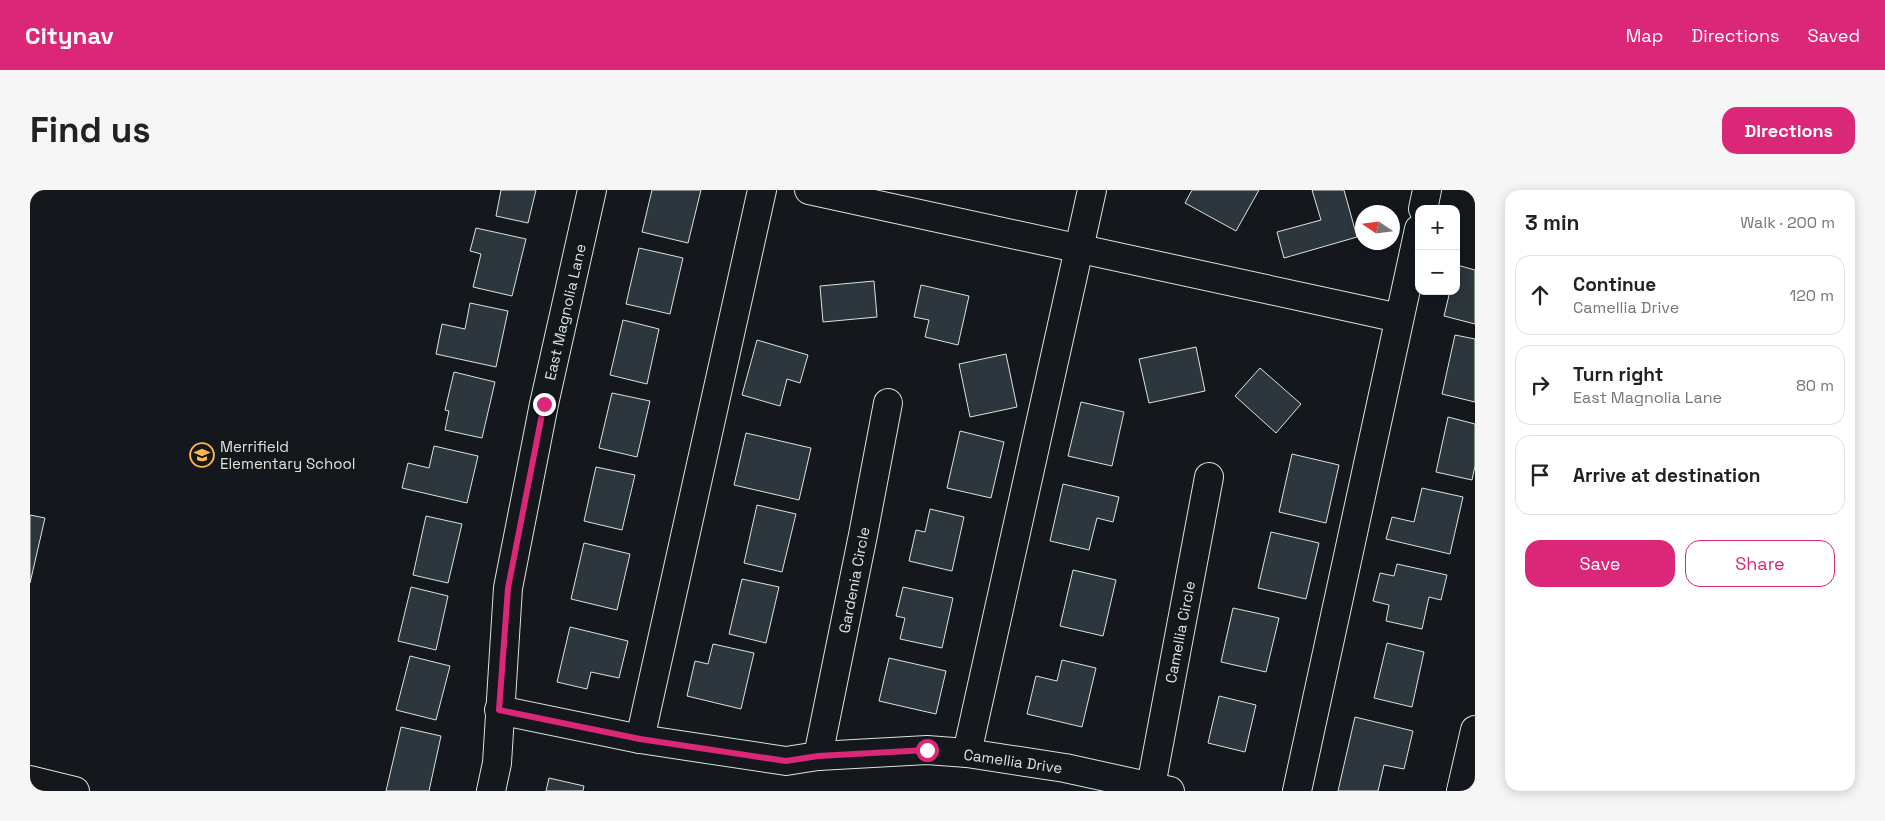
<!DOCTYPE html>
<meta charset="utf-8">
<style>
body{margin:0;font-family:"Space Grotesk",sans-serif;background:#f6f6f6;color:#222}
.controls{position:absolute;right:15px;top:15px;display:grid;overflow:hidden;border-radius:10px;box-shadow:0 2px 12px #0003}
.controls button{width:45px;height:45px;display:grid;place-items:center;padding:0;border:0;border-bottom:1px solid #e0e0e0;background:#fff;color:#222;font:25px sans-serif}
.compass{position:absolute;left:1325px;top:15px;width:45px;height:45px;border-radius:50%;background:#fff;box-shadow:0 2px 12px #0003;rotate:283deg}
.stop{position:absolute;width:15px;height:15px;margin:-11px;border:4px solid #db2777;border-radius:50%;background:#fff}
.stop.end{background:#db2777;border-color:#fff;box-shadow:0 1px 5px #0008}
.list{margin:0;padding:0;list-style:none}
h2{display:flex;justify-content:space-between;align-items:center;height:65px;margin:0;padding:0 20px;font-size:21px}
h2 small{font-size:16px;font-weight:400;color:#767676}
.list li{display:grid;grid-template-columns:32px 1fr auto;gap:15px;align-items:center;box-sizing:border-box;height:80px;margin:0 10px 10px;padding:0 10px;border:1px solid #e0e0e0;border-radius:15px}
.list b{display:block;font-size:19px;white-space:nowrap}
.list p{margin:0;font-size:16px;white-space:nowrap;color:#767676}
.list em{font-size:16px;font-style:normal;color:#767676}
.actions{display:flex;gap:10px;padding:15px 20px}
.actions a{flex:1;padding:11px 0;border:1px solid #db2777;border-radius:15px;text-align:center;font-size:18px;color:#db2777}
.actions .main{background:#db2777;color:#fff}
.icon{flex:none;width:28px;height:28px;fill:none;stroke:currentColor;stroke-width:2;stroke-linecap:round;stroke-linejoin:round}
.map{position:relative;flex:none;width:1445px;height:601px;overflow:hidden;border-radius:15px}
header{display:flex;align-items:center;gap:30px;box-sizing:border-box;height:70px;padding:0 25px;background:#db2777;color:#fff}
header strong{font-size:24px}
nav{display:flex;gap:28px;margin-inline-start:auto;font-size:18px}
.intro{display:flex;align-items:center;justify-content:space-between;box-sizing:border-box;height:120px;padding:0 30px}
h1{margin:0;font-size:35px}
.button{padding:12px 22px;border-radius:15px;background:#db2777;color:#fff;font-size:18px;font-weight:700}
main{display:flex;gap:30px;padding:0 30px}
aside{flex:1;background:#fff;border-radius:15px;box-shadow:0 2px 12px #0003}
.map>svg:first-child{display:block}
.building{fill:#2c363c;stroke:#d8e6dc}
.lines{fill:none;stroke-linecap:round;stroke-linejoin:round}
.minor-casing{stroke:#d8e6dc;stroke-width:30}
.minor{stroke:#14181c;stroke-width:28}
.route{stroke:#db2777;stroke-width:6}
.labels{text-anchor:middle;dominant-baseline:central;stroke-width:4;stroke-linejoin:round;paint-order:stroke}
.street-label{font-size:15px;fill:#d8e6dc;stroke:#14181c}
.poi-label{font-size:15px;fill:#d8e6dc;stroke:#14181c;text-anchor:start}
</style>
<header>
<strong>Citynav</strong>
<nav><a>Map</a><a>Directions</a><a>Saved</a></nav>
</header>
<div class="intro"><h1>Find us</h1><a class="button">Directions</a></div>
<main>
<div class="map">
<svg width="1445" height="601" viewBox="0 0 1445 601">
<rect width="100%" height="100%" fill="#14181c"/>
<g class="building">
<polygon points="471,0 506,0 498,33 466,26"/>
<polygon points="622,0 671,0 658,53 612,42"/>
<polygon points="1162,0 1229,0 1206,41 1155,13"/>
<polygon points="1282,0 1314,0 1327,47 1254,68 1247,42 1291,30"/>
<polygon points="446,38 496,49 482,106 443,97 451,64 440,61"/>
<polygon points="609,58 653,68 640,124 596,114"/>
<polygon points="1427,75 1445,80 1445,134 1414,126 1420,101 1426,101"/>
<polygon points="844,91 847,127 793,132 790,96"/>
<polygon points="891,95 939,106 928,155 895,147 899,130 884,127"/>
<polygon points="440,113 478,121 466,177 406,164 412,134 435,139"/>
<polygon points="593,130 629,139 617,194 580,185"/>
<polygon points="1425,145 1445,149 1445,212 1412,204"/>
<polygon points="727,150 778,165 770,193 757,189 750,216 712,205"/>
<polygon points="1166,157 1175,201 1119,213 1109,169"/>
<polygon points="976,164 987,217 940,227 929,174"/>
<polygon points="1230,178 1271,214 1246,243 1205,206"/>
<polygon points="424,182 465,192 452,248 415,240 419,221 415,220"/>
<polygon points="582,203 620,211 607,267 569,258"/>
<polygon points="1051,212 1094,222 1082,276 1038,266"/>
<polygon points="1418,227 1445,234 1445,276 1442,290 1406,282"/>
<polygon points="930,241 974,252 961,308 917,298"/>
<polygon points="716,243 781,258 769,310 704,295"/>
<polygon points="404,256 448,266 437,313 372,298 378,273 399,278"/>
<polygon points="1262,264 1309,275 1296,333 1249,322"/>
<polygon points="566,277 605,285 592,340 554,331"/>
<polygon points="1033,294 1089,307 1083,332 1067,328 1059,360 1020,351"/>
<polygon points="1392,298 1433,307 1420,364 1356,349 1362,327 1384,332"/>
<polygon points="727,315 766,324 752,382 714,373"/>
<polygon points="900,319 934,327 922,381 879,371 886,340 895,342"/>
<polygon points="0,325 15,328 0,393"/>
<polygon points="396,326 432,334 418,393 383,385"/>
<polygon points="1241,342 1289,353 1276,409 1228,398"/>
<polygon points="554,353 600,364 587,420 541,409"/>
<polygon points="1367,374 1417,385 1411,410 1399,407 1392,439 1356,431 1359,415 1343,411 1350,383 1364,386"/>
<polygon points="1043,380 1086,390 1073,446 1030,436"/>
<polygon points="712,389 749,397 736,453 699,444"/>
<polygon points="381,397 418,406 406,460 368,451"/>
<polygon points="873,397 923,408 912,458 870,449 875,428 866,426"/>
<polygon points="1203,418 1249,428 1236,482 1191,472"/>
<polygon points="540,437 598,451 589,488 561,482 557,499 527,492"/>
<polygon points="1357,453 1394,462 1382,517 1344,508"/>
<polygon points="683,454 724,463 711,519 657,506 665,471 678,474"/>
<polygon points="380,466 420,476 406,530 366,520"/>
<polygon points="859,468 916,481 906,524 849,511"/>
<polygon points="1032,470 1066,478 1052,537 997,524 1006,486 1027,491"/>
<polygon points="1189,506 1226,515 1215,562 1178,553"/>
<polygon points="1325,527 1383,541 1374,579 1354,575 1348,601 1308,601"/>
<polygon points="371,537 411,546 399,601 356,601"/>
<polygon points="519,588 554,596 553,601 516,601"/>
</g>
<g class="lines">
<g class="minor-casing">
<g id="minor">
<polyline points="779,0 1369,128"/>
<polyline points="1393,19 1397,0"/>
<polyline points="469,520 610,549 756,571 788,566 897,560 937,563 1035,578 1140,601"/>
<polyline points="610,549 732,0"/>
<polyline points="937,563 1062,0"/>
<polyline points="788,566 833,345 858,213"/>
<polyline points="0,590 45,601"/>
<polyline points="1121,596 1179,287"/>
<polyline points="461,601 467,573 478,398 514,214 562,0"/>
<polyline points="1267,601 1389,39"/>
<polyline points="1431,601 1445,540"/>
</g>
</g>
<use href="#minor" class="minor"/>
</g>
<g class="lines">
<polyline class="route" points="514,214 478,398 469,520 610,549 756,571 788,566 897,560"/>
</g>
<defs>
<g id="school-ring" transform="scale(1.25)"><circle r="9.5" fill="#14181c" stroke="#ffb74d" stroke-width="1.5"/><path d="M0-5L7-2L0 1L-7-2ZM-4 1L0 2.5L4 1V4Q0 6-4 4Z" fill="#ffb74d"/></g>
</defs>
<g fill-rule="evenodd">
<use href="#school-ring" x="172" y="265"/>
</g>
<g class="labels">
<g class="street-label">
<text transform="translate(535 122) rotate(-77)">East Magnolia Lane</text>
<text transform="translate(824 390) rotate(-79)">Gardenia Circle</text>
<text transform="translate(1150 442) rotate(-79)">Camellia Circle</text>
<text transform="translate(983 571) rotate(8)">Camellia Drive</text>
</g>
<g class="poi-label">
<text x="190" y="256">Merrifield<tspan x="190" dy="17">Elementary School</tspan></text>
</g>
</g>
</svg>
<div class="controls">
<button>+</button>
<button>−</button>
</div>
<svg class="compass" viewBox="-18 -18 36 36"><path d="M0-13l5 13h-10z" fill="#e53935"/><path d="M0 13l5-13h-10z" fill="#767676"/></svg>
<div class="stop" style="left:897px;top:560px"></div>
<div class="stop end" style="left:514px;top:214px"></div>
</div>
<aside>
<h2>3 min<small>Walk · 200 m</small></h2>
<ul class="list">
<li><svg class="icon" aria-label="ahead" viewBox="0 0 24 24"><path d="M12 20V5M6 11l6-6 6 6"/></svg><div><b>Continue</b><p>Camellia Drive</p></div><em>120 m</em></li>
<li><svg class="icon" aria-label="right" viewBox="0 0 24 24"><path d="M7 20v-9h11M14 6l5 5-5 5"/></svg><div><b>Turn right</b><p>East Magnolia Lane</p></div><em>80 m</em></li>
<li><svg class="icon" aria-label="arrive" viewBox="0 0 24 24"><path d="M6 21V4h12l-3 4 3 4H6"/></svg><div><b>Arrive at destination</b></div></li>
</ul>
<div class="actions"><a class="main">Save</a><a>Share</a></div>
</aside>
</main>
